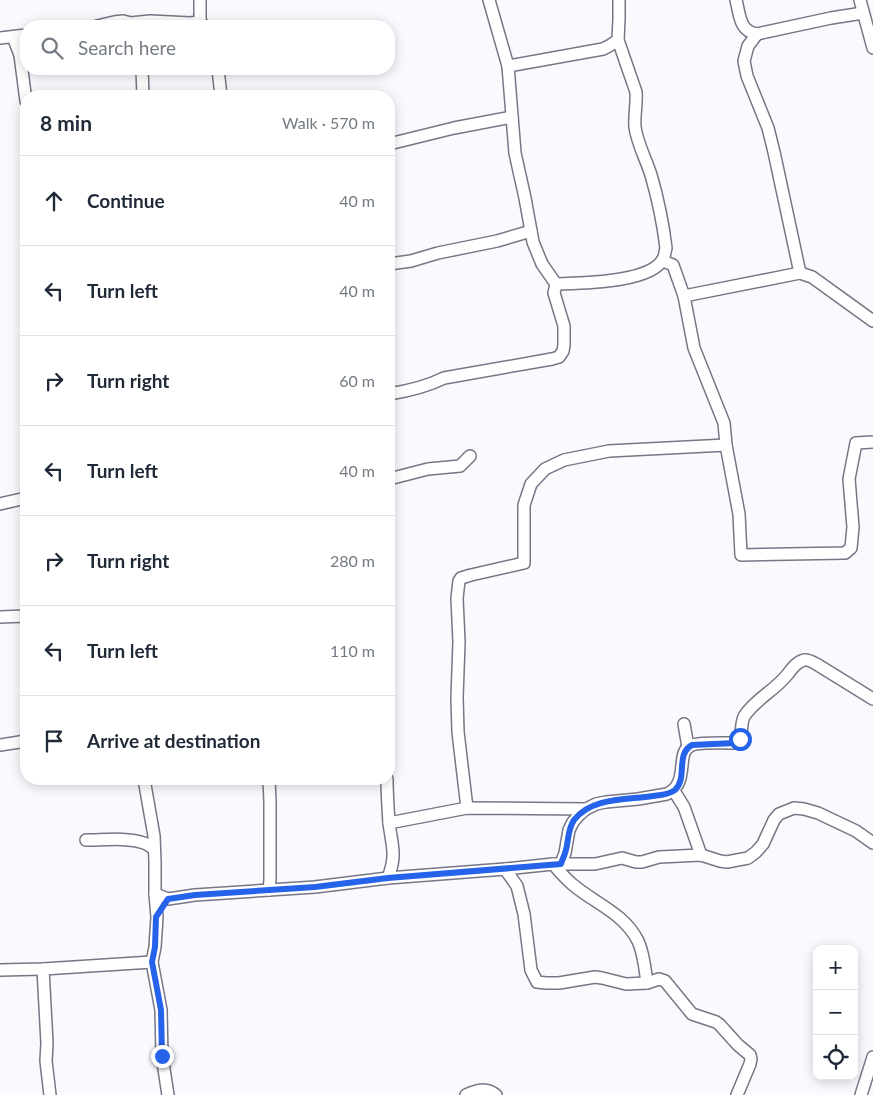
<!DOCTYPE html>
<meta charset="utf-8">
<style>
body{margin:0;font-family:Lato,sans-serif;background:#f2f2f3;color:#1f2937}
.controls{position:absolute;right:15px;bottom:15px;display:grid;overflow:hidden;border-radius:10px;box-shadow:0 2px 12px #0003}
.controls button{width:45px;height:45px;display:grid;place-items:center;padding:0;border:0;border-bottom:1px solid #e0e1e3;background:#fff;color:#1f2937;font:25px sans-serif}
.stop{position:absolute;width:15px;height:15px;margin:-11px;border:4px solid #2563eb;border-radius:50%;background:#fff}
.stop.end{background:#2563eb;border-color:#fff;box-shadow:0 1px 5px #0008}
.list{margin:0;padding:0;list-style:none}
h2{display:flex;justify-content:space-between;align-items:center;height:65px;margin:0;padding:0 20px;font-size:21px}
h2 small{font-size:16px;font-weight:400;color:#747a83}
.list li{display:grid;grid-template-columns:32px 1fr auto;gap:15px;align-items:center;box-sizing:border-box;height:90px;padding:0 20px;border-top:1px solid #e0e1e3}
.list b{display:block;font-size:19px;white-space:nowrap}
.list em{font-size:16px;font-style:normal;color:#747a83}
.icon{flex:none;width:28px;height:28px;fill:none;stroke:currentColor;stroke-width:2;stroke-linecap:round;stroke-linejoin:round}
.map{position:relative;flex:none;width:873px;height:1095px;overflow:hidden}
.search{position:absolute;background:#fff;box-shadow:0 2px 12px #0003;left:20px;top:20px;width:375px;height:55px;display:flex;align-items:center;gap:12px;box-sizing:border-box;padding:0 18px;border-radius:20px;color:#747a83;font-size:19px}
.panel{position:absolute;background:#fff;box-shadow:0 2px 12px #0003;left:20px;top:90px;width:375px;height:695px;border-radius:20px}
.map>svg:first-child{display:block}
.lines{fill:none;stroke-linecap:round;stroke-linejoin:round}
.street-casing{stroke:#787586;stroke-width:14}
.street{stroke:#fff;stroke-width:11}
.route{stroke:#2563eb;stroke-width:6}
</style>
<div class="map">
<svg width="873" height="1095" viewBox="0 0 873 1095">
<rect width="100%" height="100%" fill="#fafafe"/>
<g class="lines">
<g class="street-casing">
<g id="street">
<path d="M736,0c4,15 3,31 21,34l74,-16 32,-5"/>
<polyline points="860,0 873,48"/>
<polyline points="200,22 200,0"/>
<polyline points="97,26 114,22 123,21 131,23 150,21 190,23 200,22 205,26"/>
<polyline points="757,34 748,46 744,61 747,76 768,128 774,152 800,273"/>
<polyline points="13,37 20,55 26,101"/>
<polyline points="0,38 26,35"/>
<polyline points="508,66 603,49 609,46 618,40"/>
<polyline points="142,69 143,96"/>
<polyline points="218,69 221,96"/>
<polyline points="389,144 454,128 512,117"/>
<polyline points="663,261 673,265 684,296 694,348 724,423 726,445 739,514 741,555 845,553 851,548 853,527 849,479 856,443 873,442"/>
<polyline points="389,264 411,261 438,253 497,241 531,231"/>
<path d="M556,284c24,-1 95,-1 107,-25 2,-3 2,-8 3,-11 -3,-25 -8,-49 -15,-73 -5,-16 -14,-32 -16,-48 -1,-12 2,-23 1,-35l-18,-52 1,-21v-19"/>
<polyline points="684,296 800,273 812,277 873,321"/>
<path d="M389,394c19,-3 37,-7 55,-16l108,-19 7,-2 4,-6 1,-6v-19l-10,-33 2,-9 -14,-20 -9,-22 -8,-44 -10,-45 -7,-87 -19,-66"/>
<polyline points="389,479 428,469 460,466 470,456"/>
<polyline points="0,504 26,498"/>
<polyline points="0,617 26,616"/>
<polyline points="684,724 688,747"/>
<polyline points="0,745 26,741"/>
<polyline points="144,779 154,836 155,862 155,894 157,917 155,947 152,962 161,1010 162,1056 168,1095"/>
<polyline points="269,779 270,802 270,880 269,890"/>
<path d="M387,779c0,14 1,29 2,44 3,24 8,31 -1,55"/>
<polyline points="674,791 684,807 701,855"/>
<polyline points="467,808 458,732 457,698 459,642 457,598 459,581 461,578 471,575 524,563 524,505 531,484 545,469 564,460 609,451 726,445"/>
<polyline points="389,823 467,808 586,809"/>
<path d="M86,840c17,0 41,-3 58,3 3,1 7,4 10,6"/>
<path d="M553,864c6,7 12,14 19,20 22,19 52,29 66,57 6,13 7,28 9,42"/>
<path d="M561,864l4,-11 4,-23 4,-8 6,-7 7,-6 10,-5 10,-2 32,-3 29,-5c24,-11 7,-43 25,-49 9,-3 32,-2 43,-2l4,-2c4,-8 1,-19 6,-26 11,-16 30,-25 42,-40 4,-5 9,-13 17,-15 5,-1 10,3 14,5l55,34"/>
<polyline points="505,869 517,886 524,914 531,970 537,982 546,983 559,983 595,977 602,978 626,984 647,983 659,979 665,981 692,1014 716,1022 719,1024 738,1045 750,1055 751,1059 750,1064 737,1095"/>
<polyline points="155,894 168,899 195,895 315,887 388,878 505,869 553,864 595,864 622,858 636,862 642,862 659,857 701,855 720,861 727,862 748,858 756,852 763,844 774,820 779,814 794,808 804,809 818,813 856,831 873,843"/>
<polyline points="43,969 47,1043 46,1061 50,1095"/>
<polyline points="0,970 43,969 152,962"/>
<path d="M466,1095c10,-5 20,-8 30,0"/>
<polyline points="861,1095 873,1057"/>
</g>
</g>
<use href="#street" class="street"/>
</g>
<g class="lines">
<path class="route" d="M162,1056l-1,-46 -9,-48 3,-15 1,-30 12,-18 27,-4 120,-8 73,-9 173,-14c1,-4 3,-7 4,-11 4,-11 2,-23 9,-33 17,-23 53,-20 79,-24 7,-1 16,-1 22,-6 13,-12 0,-36 17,-45l43,-2 5,-4"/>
</g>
</svg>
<div class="controls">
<button>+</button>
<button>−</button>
<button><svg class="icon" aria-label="locate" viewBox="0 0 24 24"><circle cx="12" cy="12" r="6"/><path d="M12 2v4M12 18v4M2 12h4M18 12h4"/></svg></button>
</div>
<div class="stop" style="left:740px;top:739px"></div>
<div class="stop end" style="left:162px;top:1056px"></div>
<div class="search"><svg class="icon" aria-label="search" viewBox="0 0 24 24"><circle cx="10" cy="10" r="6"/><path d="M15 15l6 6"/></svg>Search here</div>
<section class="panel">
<h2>8 min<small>Walk · 570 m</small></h2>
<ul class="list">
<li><svg class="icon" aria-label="ahead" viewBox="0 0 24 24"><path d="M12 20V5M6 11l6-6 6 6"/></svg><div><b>Continue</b></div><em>40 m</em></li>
<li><svg class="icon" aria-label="left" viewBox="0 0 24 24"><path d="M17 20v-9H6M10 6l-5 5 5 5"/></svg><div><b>Turn left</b></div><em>40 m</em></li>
<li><svg class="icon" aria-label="right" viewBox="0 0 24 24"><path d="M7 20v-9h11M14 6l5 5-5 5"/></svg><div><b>Turn right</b></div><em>60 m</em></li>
<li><svg class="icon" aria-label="left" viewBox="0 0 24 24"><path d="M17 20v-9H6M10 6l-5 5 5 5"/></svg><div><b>Turn left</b></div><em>40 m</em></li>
<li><svg class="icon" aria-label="right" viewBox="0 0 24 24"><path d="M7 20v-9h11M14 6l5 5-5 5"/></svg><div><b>Turn right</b></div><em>280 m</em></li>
<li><svg class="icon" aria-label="left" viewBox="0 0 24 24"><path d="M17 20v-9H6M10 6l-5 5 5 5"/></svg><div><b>Turn left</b></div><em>110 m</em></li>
<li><svg class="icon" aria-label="arrive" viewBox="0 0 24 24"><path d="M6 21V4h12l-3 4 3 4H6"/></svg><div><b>Arrive at destination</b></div></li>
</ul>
</section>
</div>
